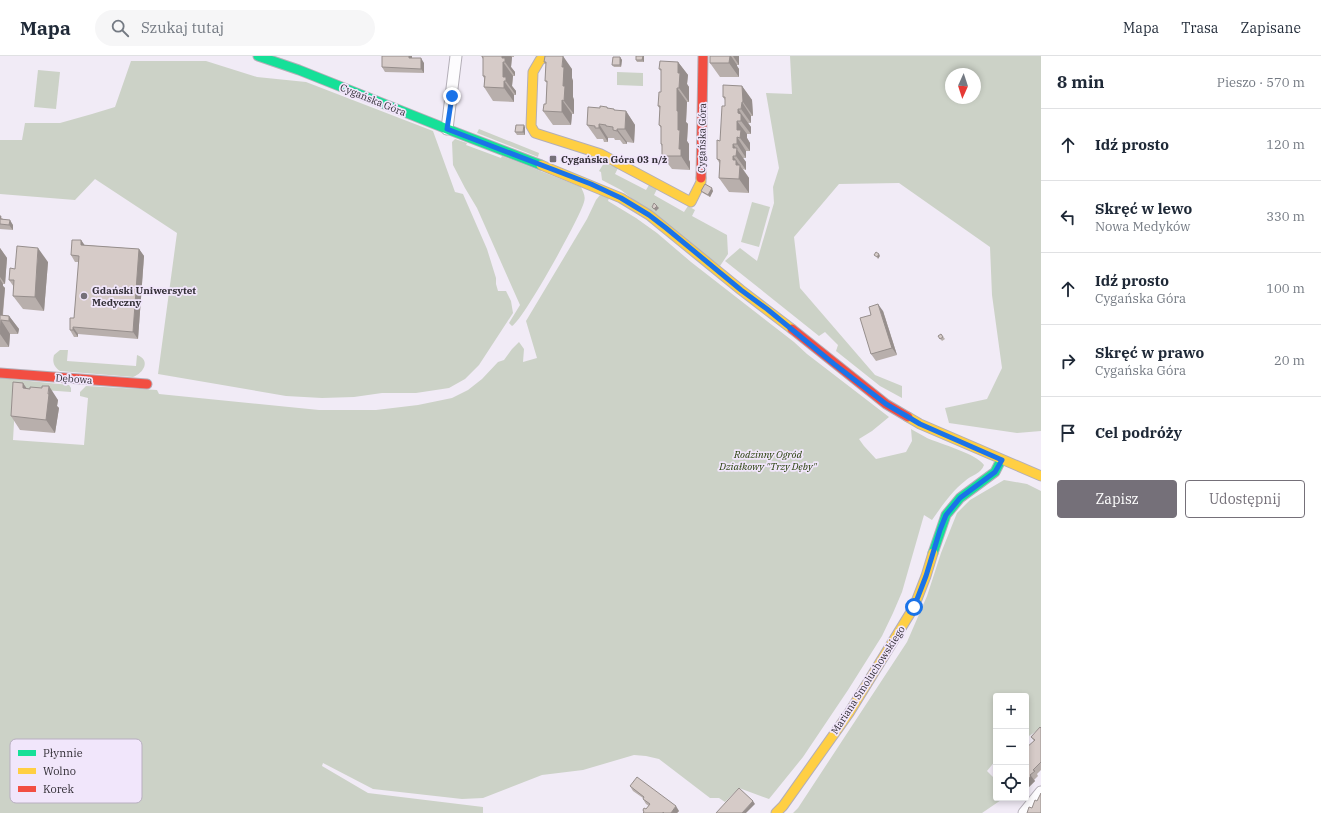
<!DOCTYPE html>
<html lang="pl">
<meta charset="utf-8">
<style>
body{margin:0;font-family:"IBM Plex Serif",serif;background:#f6f6f7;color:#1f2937}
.controls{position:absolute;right:12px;bottom:12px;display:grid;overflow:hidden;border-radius:4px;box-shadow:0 2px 6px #0003}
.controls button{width:36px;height:36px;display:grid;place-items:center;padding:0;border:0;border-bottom:1px solid #e0e1e3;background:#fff;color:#1f2937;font:20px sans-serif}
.compass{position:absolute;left:945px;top:12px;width:36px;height:36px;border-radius:50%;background:#fff;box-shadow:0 2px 6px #0003;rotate:183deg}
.stop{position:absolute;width:12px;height:12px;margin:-9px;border:3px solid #1a73e8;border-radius:50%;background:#fff}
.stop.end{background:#1a73e8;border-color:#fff;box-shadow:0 1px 4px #0008}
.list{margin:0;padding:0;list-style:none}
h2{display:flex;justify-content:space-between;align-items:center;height:52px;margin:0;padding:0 16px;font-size:17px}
h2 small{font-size:13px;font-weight:400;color:#747a83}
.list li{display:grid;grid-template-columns:26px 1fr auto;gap:12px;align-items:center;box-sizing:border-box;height:72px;padding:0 16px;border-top:1px solid #e0e1e3}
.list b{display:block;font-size:15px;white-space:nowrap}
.list p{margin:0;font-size:13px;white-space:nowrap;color:#747a83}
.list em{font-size:13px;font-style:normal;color:#747a83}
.actions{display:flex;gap:8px;padding:12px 16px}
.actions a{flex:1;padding:9px 0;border:1px solid #757079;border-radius:4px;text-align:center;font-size:14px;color:#757079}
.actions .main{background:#757079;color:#fff}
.icon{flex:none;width:22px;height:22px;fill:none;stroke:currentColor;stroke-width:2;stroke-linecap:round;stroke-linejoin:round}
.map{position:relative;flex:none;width:1041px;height:757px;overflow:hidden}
header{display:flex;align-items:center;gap:24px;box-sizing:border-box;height:56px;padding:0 20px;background:#fff;border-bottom:1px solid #e0e1e3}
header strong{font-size:19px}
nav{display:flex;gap:22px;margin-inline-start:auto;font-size:14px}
.search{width:280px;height:36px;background:#f6f6f7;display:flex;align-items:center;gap:10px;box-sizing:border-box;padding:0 14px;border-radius:22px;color:#747a83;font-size:15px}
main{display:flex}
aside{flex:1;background:#fff}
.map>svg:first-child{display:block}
.green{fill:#ccd2c7;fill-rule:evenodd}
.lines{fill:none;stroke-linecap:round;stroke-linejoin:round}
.street-casing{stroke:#b3aeb7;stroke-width:13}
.fast-casing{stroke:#b3aeb7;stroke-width:11}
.slow-casing{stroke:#b3aeb7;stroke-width:11}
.jam-casing{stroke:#b3aeb7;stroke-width:11}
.street{stroke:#fdfcfe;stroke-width:11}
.fast{stroke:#16e098;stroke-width:9}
.slow{stroke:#ffcf43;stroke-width:9}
.jam{stroke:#f24e42;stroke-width:9}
.wall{fill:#b8afac}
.shaded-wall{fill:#968e8c}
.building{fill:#d6cbc8;stroke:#968e8c}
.route{stroke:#1a73e8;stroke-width:5}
.poi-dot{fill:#757079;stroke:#f1e6fb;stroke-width:1.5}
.labels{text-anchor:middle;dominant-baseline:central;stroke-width:3.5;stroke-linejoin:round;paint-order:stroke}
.street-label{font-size:10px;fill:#322e36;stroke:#f1e6fb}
.poi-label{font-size:10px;font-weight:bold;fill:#322e36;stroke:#f1e6fb;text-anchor:start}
.park-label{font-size:10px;font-style:italic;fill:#233c06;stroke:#f1e6fb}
.key{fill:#f1e6fb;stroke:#b8afc0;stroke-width:1}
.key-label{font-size:11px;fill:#322e36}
</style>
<header>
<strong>Mapa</strong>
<div class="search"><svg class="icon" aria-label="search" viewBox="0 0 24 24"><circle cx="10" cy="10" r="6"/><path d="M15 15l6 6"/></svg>Szukaj tutaj</div>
<nav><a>Mapa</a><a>Trasa</a><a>Zapisane</a></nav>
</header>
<main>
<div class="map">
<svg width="1041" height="757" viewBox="0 0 1041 757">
<rect width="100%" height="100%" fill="#f1ebf6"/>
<g class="green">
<path d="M790,0h251v375l-24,2 -68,-10 -4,-15 42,-9 15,-31 -10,-73 -2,-48 -91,-64 -60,1 -45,53 6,51 75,87 27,11v12l-22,-12 -44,-35 2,-6 -13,-13 -6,4 -94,-75 15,-13 17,13 17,-58 -1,-16 6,-19 -13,-75 26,1zM951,18h24v24h-24z"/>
<polygon points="131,5 206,5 257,21 306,26 433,75 455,136 463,138 487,193 496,222 496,228 498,235 506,235 511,245 513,257 479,309 465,323 449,332 416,337 382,337 354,341 322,342 286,340 158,318 177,177 95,123 75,144 0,138 0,84 22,84 25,67 60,67 92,58 115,51"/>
<polygon points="38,14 60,16 56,53 34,51"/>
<polygon points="617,16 643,17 643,30 617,29"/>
<polygon points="479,73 539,97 538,101 477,77"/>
<path d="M455,83l12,4 -1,2 35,13 1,-2 79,31c2,5 5,9 3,15 -3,14 -62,120 -72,124l-3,-3 11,-18 -43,-97 -12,-20 -12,-23 -1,-23z"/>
<polygon points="604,107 618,112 615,118 646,134 649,129 657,133 654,139 684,156 688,150 695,154 692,160 727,179 728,198 720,210 621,134 602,124 601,116 599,115"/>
<path d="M600,139l9,3 -1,3 28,17 21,15 34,29 103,80 13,12 82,63 -17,14 -13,8 5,7 12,13 30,-7 6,-11 -1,-12c5,3 11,6 16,9 14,6 50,16 57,27 -3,9 -13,10 -19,16 -14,11 -23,25 -33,39l-8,-5 -22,77 -9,21 -11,23 -34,54 -45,67 -34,42 -30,-11 -14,14 -6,-4h-9l-51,-39 -13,-3 -12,-1 -51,15 -41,5 -59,23 -21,1 -89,-10 -50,-26 -1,3 46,27 115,14v6h-483v-435l69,7 2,3v4l-55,-4 -3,52 71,5 4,-47 -8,-2v-4l6,-6 71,4 2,4 160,16h57l42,-5 34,-7 16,-8 14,-11 16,-17 6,-2 8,-11 7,-7 5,7 -1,13 14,-4 -11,-37 61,-102 9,-19z"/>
<polygon points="752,146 770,151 759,191 741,186"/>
<path d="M60,294h8l-1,11 69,5 1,-11c14,5 7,18 -4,22l-73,-6c-6,-4 -8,-9 -6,-16z"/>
<polygon points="1004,424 1027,428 1041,435 1041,672 1026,682 1026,640 996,640 996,704 987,715 996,724 996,742 1004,742 982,757 793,757 798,752 907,586 927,540 941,497 957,457 970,444"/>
</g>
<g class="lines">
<g class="street-casing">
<g id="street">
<polyline points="447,73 456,0"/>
<polyline points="1024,757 1041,736"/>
</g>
</g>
<g class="fast-casing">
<g id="fast">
<polyline points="258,0 299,14 447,73 541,109"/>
<polyline points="933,497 946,459 960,442 995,416 1001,404"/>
</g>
</g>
<g class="slow-casing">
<g id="slow">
<polyline points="548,0 540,4 533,16 531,70 535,77 601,98 691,146 701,126 701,122"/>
<polyline points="541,109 621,142 649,159 741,234 792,273"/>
<polyline points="908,361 920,368 1041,420"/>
<polyline points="776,757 783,750 849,657 914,551 926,520 933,497"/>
</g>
</g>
<g class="jam-casing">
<g id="jam">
<polyline points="701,122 703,0"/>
<polyline points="792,273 886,348 908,361"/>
<polyline points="0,317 147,328"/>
</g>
</g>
<use href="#street" class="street"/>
<use href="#fast" class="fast"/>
<use href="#slow" class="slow"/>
<use href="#jam" class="jam"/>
</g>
<g class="wall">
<polygon points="482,0 514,0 514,1 512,1 511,11 515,16 515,20 513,20 512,30 516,35 516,39 514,39 514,46 493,45 484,31 484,22 483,20 483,3 482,1"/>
<polygon points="644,0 644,6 637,6 636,4"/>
<polygon points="710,0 739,0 739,9 737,9 737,10 739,13 739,21 720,21 710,7"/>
<polygon points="620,1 622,4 621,11 614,11 612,9"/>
<polygon points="412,2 424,7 424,17 385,16 382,11"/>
<polygon points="544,6 572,13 572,22 573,25 573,41 574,44 574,58 572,58 571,69 553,69 543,55 546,48 547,27 545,25 546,8"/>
<polygon points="678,6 688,19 687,28 689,31 689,46 687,46 686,66 688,68 687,85 689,88 689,104 690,106 690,114 672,113 662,100 662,91 661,88 661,72 659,69 660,53 658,50 661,36 661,15 659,13"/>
<polygon points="742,30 752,44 753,60 751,60 751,67 748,67 751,71 751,78 747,78 747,82 750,87 750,95 746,95 746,102 743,102 746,106 746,114 743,113 749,122 749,137 729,136 719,122 720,108 717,103 720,85 725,50 725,44 723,41"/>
<polygon points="607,51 609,53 615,55 626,55 635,69 634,87 627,86 627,88 623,88 620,84 615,84 614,82 608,82 608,86 604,86 603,83 597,83 587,69 600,52"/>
<polygon points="525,71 525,79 517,79 515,76"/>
<polygon points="701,135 713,135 710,141 703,137"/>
<polygon points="0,160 3,163 13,169 13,174 0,173"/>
<polygon points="81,184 84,189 139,193 144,200 138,283 78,278 78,281 74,281 70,274 74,262 79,206 75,206 71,199"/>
<polygon points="0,192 7,202 5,228 3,228 3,230 5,232 3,259 9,260 19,273 18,278 10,278 9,291 0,291"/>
<polygon points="48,206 44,255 23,253 13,240 14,231 9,224 15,213"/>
<polygon points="883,255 897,299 876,305 871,298"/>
<polygon points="941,278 945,283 942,285 938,280"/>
<polygon points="27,332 58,344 57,350 59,352 55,377 20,374 11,360"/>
<polygon points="1041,672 1041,714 1037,718 1038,720 1034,724 1035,725 1026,734 1034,685 1031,681"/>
<polygon points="630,730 679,755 677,757 643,757 644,756 643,754 646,753 649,750 646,748 643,743 643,742 633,735"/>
</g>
<g class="shaded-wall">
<polygon points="409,0 412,0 412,7 409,2"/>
<polygon points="502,0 511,0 512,1 511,11 515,16 515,20 502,2"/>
<polygon points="563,0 572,13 572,22 573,25 573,41 574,44 574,58 564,45 562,11"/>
<polygon points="643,0 644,0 644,6 642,4"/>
<polygon points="728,0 731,0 737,9 737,10 739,13 739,21 729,7"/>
<polygon points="733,0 739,0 739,9"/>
<polygon points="620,1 622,4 621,11 620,9"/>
<polygon points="421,2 424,7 424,17 421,13"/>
<polygon points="503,6 513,20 512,30 516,35 516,39 503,21"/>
<polygon points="678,6 688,19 687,28 689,31 689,46 679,32 678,17"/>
<polygon points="504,25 514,39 514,46 504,32"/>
<polygon points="742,30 752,44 753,60 743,46"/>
<polygon points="677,32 687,46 686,66 688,68 687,85 689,88 689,104 690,106 690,114 681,100 679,93 677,55"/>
<polygon points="562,44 572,58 571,69 562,56"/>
<polygon points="742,46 751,60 751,67 741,53"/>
<polygon points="738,53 751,71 751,78 741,65 738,57"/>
<polygon points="626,55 635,69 634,87 625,73"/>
<polygon points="737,65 747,78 747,82 750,87 750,95 740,82 737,74"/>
<polygon points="599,68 608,82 608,86 599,72"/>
<polygon points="524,69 525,71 525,79 523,76"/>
<polygon points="617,73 627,86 627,88 617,75"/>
<polygon points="737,81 746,95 746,102 737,88"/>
<polygon points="733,88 746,106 746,114 736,100 733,92"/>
<polygon points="733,100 749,122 749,137 739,123 733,104"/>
<polygon points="712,132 713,135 710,141 708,139"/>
<polygon points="657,150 659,152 656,155 654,153"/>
<polygon points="10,164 13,169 13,174 9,169"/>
<polygon points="81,184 86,191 81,189"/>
<polygon points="0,192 7,202 5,228 0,221"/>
<polygon points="38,192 48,206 44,255 35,241"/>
<polygon points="139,193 144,200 138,283 133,276"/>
<polygon points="879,198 880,200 878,203 877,201"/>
<polygon points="0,223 3,228 3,230 5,232 2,264 1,264 10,278 9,291 0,278"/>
<polygon points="878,248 883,255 897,299 892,292"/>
<polygon points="9,260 19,273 18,278 9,265"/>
<polygon points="73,271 78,278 78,281 73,274"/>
<polygon points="23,327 32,340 23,332"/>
<polygon points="49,330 58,344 57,350 59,352 55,377 46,364"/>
<polygon points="1031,720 1035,725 1026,734 1026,726"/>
<polygon points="753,745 755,748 746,757 742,757"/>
<polygon points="676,750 679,755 677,757 671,757"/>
</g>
<g class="building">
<polygon points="382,0 409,0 409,2 421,2 421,13 382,11"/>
<polygon points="482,0 502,0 502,2 505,2 505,6 503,6 503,21 506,21 506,25 504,25 504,32 484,31 485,20 483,20 483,1 482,1"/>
<polygon points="545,0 563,0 562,11 564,11 563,30 565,30 564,45 562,44 562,56 543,55 544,48 546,48 547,27 547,25 545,25 546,6 544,6"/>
<polygon points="636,0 643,0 642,4 636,4"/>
<polygon points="710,0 730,0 729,7 710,7"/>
<polygon points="613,1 620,1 620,9 612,9"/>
<polygon points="660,5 678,6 678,17 680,17 679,32 677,32 677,55 678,55 678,74 680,74 679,93 681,93 681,100 662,100 662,88 661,88 661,70 659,69 660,50 658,50 659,36 661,36 661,13 659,13"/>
<polygon points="723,29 742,30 743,46 742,46 741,53 738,53 738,57 741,58 741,65 737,65 737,74 741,74 740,82 737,81 737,88 733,88 733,92 737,92 736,100 733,100 733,104 736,104 736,109 740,109 739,123 719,122 720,104 717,103 717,84 720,85 722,50 725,50 725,41 723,41"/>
<polygon points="600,50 607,51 607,52 614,53 614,54 626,55 625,73 617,73 617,75 613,74 613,71 606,70 606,69 599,68 599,72 595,72 595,70 587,69 588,51 600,52"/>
<polygon points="516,69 524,69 523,76 515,76"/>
<polygon points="705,128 712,132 708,139 701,135"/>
<polygon points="654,147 657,150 654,153 652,151"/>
<polygon points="0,160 1,160 0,163 10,164 9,169 0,168"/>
<polygon points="72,184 81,184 81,189 139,193 133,276 73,271 73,274 70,274 70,262 74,262 79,200 71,199"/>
<polygon points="17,190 38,192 35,241 13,240 14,224 9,224 10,212 15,213"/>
<polygon points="876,196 879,198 877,201 874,199"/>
<polygon points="878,248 892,292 871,298 860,262 871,259 869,251"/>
<polygon points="0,259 9,260 9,265 1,264 0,278"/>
<polygon points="941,278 943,281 940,283 938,280"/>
<polygon points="13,326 23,327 23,332 30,333 30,331 42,332 42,330 49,330 48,338 49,338 46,364 11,360"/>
<polygon points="1040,671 1041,672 1041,706 1033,714 1035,715 1030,719 1031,720 1026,726 1026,692 1035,684 1031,681"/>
<polygon points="637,721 676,750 671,757 664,757 663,756 663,757 643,757 644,756 643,754 644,752 646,753 650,748 643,743 644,741 630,730"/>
<polygon points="739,732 753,745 742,757 716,757"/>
<polygon points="1041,737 1041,757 1027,757 1029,751 1032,752 1035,744 1037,745"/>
</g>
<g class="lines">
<polyline class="route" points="452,40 447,73 591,128 621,142 649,159 666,172 741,234 767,253 834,308 886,348 920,368 1002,404 995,416 960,442 946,459 940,474 926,520 914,551"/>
</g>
<g class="poi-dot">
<rect x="549" y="99" width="8" height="8" rx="2"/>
<circle cx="84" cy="240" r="4"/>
</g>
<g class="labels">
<g class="street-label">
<text transform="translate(373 44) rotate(22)">Cygańska Góra</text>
<text transform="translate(702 82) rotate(-89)">Cygańska Góra</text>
<text transform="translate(74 323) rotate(4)">Dębowa</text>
<text transform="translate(868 624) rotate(-57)">Mariana Smoluchowskiego</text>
</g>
<g class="poi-label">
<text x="561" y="103">Cygańska Góra 03 n/ż</text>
<text x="92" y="234">Gdański Uniwersytet<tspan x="92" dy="12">Medyczny</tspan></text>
</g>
<g class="park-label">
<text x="768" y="398">Rodzinny Ogród<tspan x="768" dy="12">Działkowy "Trzy Dęby"</tspan></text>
</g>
</g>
<rect x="10" y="683" width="132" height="64" rx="6" class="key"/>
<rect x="18" y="694" width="18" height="6" fill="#16e098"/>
<rect x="18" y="712" width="18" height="6" fill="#ffcf43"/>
<rect x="18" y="730" width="18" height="6" fill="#f24e42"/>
<g class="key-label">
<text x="43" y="701">Płynnie</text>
<text x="43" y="719">Wolno</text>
<text x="43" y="737">Korek</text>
</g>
</svg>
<div class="controls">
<button>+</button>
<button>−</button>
<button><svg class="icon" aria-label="locate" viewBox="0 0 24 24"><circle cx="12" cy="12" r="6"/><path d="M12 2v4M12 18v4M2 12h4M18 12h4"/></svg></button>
</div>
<svg class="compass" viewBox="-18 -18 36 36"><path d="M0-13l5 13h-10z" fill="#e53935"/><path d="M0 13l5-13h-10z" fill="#747a83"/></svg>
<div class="stop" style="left:914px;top:551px"></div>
<div class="stop end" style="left:452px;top:40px"></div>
</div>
<aside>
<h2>8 min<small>Pieszo · 570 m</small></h2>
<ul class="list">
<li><svg class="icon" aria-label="ahead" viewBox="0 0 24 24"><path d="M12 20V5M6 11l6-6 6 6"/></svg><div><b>Idź prosto</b></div><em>120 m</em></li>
<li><svg class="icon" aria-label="left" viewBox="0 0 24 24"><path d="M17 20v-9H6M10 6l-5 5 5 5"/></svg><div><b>Skręć w lewo</b><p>Nowa Medyków</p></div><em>330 m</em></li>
<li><svg class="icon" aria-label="ahead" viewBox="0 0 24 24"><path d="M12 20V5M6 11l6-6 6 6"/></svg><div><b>Idź prosto</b><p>Cygańska Góra</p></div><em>100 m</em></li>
<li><svg class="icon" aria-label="right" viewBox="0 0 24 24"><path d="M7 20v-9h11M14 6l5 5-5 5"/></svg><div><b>Skręć w prawo</b><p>Cygańska Góra</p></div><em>20 m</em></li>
<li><svg class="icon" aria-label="arrive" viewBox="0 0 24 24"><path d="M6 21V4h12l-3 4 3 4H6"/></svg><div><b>Cel podróży</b></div></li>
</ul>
<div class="actions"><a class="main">Zapisz</a><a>Udostępnij</a></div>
</aside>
</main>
